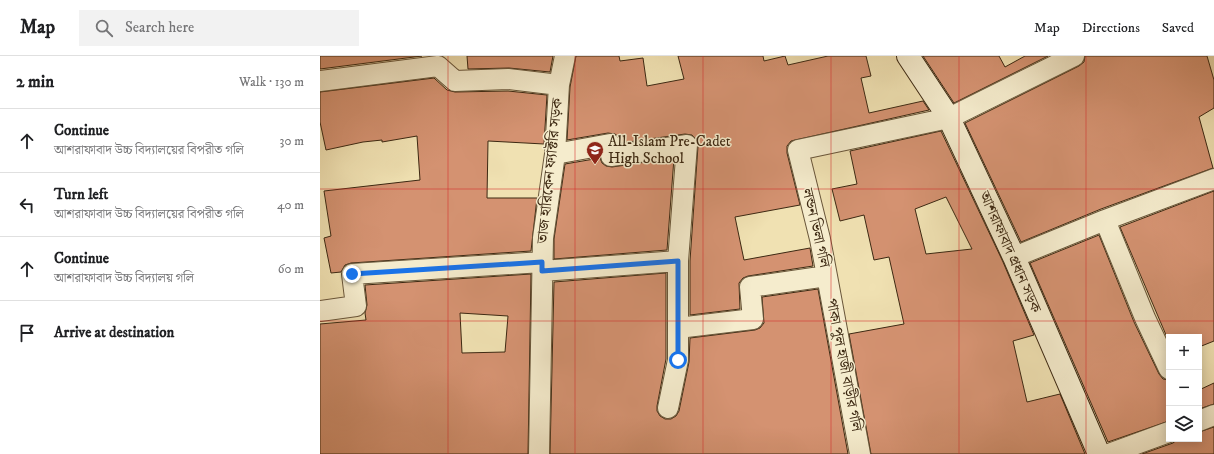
<!DOCTYPE html>
<meta charset="utf-8">
<style>
:root{--surface:#fff;--page:#f2f2f2;--text:#202124;--muted:#757577;--line:#e0e0e0}
body{margin:0;font-family:"IM FELL DW Pica","Noto Serif Bengali",serif;background:var(--page);color:var(--text)}
.controls{position:absolute;right:12px;bottom:12px;display:grid;overflow:hidden;border-radius:0px;box-shadow:0 2px 10px #0003}
.controls button{width:36px;height:36px;display:grid;place-items:center;padding:0;border:0;border-bottom:1px solid var(--line);background:var(--surface);color:var(--text);font:20px sans-serif}
.stop{position:absolute;width:12px;height:12px;margin:-9px;border:3px solid #1a73e8;border-radius:50%;background:#fff}
.stop.end{background:#1a73e8;border-color:#fff;box-shadow:0 1px 4px #0008}
.list{margin:0;padding:0;list-style:none}
h2{display:flex;justify-content:space-between;align-items:center;height:52px;margin:0;padding:0 16px;font-size:17px}
h2 small{font-size:13px;font-weight:400;color:var(--muted)}
.list li{display:grid;grid-template-columns:26px 1fr auto;gap:12px;align-items:center;box-sizing:border-box;height:64px;padding:0 16px;border-top:1px solid var(--line)}
.list b{display:block;font-size:15px;white-space:nowrap}
.list p{margin:0;font-size:13px;white-space:nowrap;color:var(--muted)}
.list em{font-size:13px;font-style:normal;color:var(--muted)}
.icon{flex:none;width:22px;height:22px;fill:none;stroke:currentColor;stroke-width:2;stroke-linecap:round;stroke-linejoin:round}
.map{position:relative;flex:none;width:894px;height:398px;overflow:hidden}
header{display:flex;align-items:center;gap:24px;box-sizing:border-box;height:56px;padding:0 20px;background:var(--surface);border-bottom:1px solid var(--line)}
header strong{font-size:19px}
nav{display:flex;gap:22px;margin-inline-start:auto;font-size:14px}
.search{width:280px;height:36px;background:var(--page);display:flex;align-items:center;gap:10px;box-sizing:border-box;padding:0 14px;border-radius:0px;color:var(--muted);font-size:15px}
main{display:flex}
aside{flex:1;background:var(--surface)}
.map>svg:first-child{display:block}
</style>
<header>
<strong>Map</strong>
<div class="search"><svg class="icon" aria-label="search" viewBox="0 0 24 24"><circle cx="10" cy="10" r="6"/><path d="M15 15l6 6"/></svg>Search here</div>
<nav><a>Map</a><a>Directions</a><a>Saved</a></nav>
</header>
<main>
<aside>
<h2>2 min<small>Walk · 130 m</small></h2>
<ul class="list">
<li><svg class="icon" aria-label="ahead" viewBox="0 0 24 24"><path d="M12 20V5M6 11l6-6 6 6"/></svg><div><b>Continue</b><p>আশরাফাবাদ উচ্চ বিদ্যালয়ের বিপরীত গলি</p></div><em>30 m</em></li>
<li><svg class="icon" aria-label="left" viewBox="0 0 24 24"><path d="M17 20v-9H6M10 6l-5 5 5 5"/></svg><div><b>Turn left</b><p>আশরাফাবাদ উচ্চ বিদ্যালয়ের বিপরীত গলি</p></div><em>40 m</em></li>
<li><svg class="icon" aria-label="ahead" viewBox="0 0 24 24"><path d="M12 20V5M6 11l6-6 6 6"/></svg><div><b>Continue</b><p>আশরাফাবাদ উচ্চ বিদ্যালয় গলি</p></div><em>60 m</em></li>
<li><svg class="icon" aria-label="arrive" viewBox="0 0 24 24"><path d="M6 21V4h12l-3 4 3 4H6"/></svg><div><b>Arrive at destination</b></div></li>
</ul>
</aside>
<div class="map">
<svg width="894" height="398" viewBox="0 0 894 398">
<rect width="100%" height="100%" fill="#f0e1b2"/>
<filter id="stains"><feTurbulence type="fractalNoise" baseFrequency=".005" numOctaves="4"/><feColorMatrix values="0 0 0 0 .2 0 0 0 0 .09 0 0 0 0 .02 0 0 0 .5 -.17"/></filter>
<radialGradient id="worn" r=".72"><stop offset=".6" stop-color="#630" stop-opacity="0"/><stop offset="1" stop-color="#630" stop-opacity=".3"/></radialGradient>
<!-- building -->
<path fill="#d49271" stroke="#3c2812" fill-rule="evenodd" d="M0,0H102L0,13Z
M147,0H233L230,16L189,12L148,13Z
M256,0H299L300,5L323,2L327,30L364,23L358,0H443L444,5L465,0L468,9L508,0H546L551,20L541,22L549,57L603,45L609,54L471,85L467,90V97L480,149L415,161L424,204L490,192L493,210L428,220L423,222L419,227L420,253L370,259V205L378,90L377,84L372,79L365,78L301,87L299,81L295,78L288,77L247,84L250,31Z
M603,0H679L685,11L705,0H728L634,47Z
M765,0H887L894,24V52L879,61L893,112L781,153L701,186L645,67L759,10L764,6Z
M114,22L127,34L135,36L188,35L227,39L224,88L168,85L167,142H217L211,195L31,207L25,209L21,216L11,217L4,182L11,180L4,135L100,124L97,80L62,86V84L43,86L6,94L0,66V36Z
M621,75L683,206L714,279L693,285L707,346L740,338L765,398H551L529,278L584,268L569,201L554,204L544,159L520,165L512,133L537,128L530,95ZM626,141L652,193L606,198L595,153Z
M280,102L282,107L286,110L292,111L354,102L347,194L234,203V183L245,108Z
M894,135V285L879,291V281H849V286L800,171Z
M779,179L814,266L839,318L843,323L849,324V365L788,386L710,207Z
M346,217V303L337,350V355L340,360L345,363H351L356,360L359,355L369,306L370,282L435,274L440,272L444,267L442,241L498,233L528,398H230L234,226Z
M211,218L208,398H0V268L46,264L45,257L47,249L45,229ZM140,257L188,260L185,296L142,297Z
M894,327V348L879,353V334Z
M894,371V398H822L853,387L858,383H879V376Z"/>
<g fill="none" stroke-linecap="round" stroke-linejoin="round">
<defs>
<path id="street" d="M0,25L118,10L135,25L188,23L239,29
M235,98L290,88L291,100L367,89L358,205
M785,164L825,262L849,313
M694,201L785,164L894,123
M222,215L358,205V304L348,352
M507,220L540,398
M0,255L36,250L32,218L222,206
M358,272L433,263L430,231L507,220L500,183L478,94L629,62L754,0
M879,365L894,359
M219,398L223,182L235,98L239,29L245,0
M789,398L849,376"/>
<path id="secondary" d="M588,0L629,62L694,201L779,398"/>
</defs>
<!-- street casing -->
<use href="#street" stroke="#69563a" stroke-width="22"/>
<!-- secondary casing -->
<use href="#secondary" stroke="#3c2812" stroke-width="24"/>
<!-- street -->
<use href="#street" stroke="#f5eccd" stroke-width="20"/>
<!-- secondary -->
<use href="#secondary" stroke="#f5eccd" stroke-width="22"/>
</g>
<g fill="none" stroke-linecap="round" stroke-linejoin="round">
<!-- route -->
<path stroke="#1a73e8" stroke-width="5" d="M32,218L222,206V215L358,205V304"/>
</g>
<!-- grid -->
<path fill="none" stroke="#d62828" stroke-width="1" stroke-opacity="0.55" d="M128,0V398M255,0V398M383,0V398M511,0V398M639,0V398M766,0V398M0,133H894M0,265H894"/>
<!-- icons -->
<defs>
<symbol id="school-pin" viewBox="-11 -11 22 30"><path d="M0 17L-7.5 6A9.5 9.5 0 1 1 7.5 6Z" fill="#8f2418" stroke="#f5eccd"/><path d="M0-5L7-2L0 1L-7-2ZM-4 1L0 2.5L4 1V4Q0 6-4 4Z" fill="#fff"/></symbol>
</defs>
<g fill-rule="evenodd">
<use href="#school-pin" x="265" y="84" width="20" height="27"/>
</g>
<g text-anchor="middle" dominant-baseline="central" stroke-width="3" stroke-linejoin="round" paint-order="stroke">
<!-- poi labels -->
<g font-size="15" fill="#3c2812" stroke="#f5eccd" text-anchor="start">
<text x="288" y="85">All-Islam Pre-Cadet<tspan x="288" dy="17">High School</tspan></text>
</g>
<!-- street labels -->
<g font-size="15" fill="#3c2812" stroke="#f5eccd">
<text transform="translate(230 115) rotate(-84)">তাজ হারিকেন ফ্যাক্টরি সড়ক</text>
<text transform="translate(496 172) rotate(77)">লন্ডন ভিলা গলি</text>
<text transform="translate(690 196) rotate(66)">আশরাফাবাদ প্রধান সড়ক</text>
<text transform="translate(524 309) rotate(79)">পাকা পুল হাজী বাড়ীর গলি</text>
</g>
</g>
<rect width="100%" height="100%" filter="url(#stains)"/>
<rect width="100%" height="100%" fill="url(#worn)"/>
</svg>
<div class="controls">
<button>+</button>
<button>−</button>
<button><svg class="icon" aria-label="layers" viewBox="0 0 24 24"><path d="M12 4l9 5-9 5-9-5zM3 14l9 5 9-5"/></svg></button>
</div>
<div class="stop" style="left:358px;top:304px"></div>
<div class="stop end" style="left:32px;top:218px"></div>
</div>
</main>
